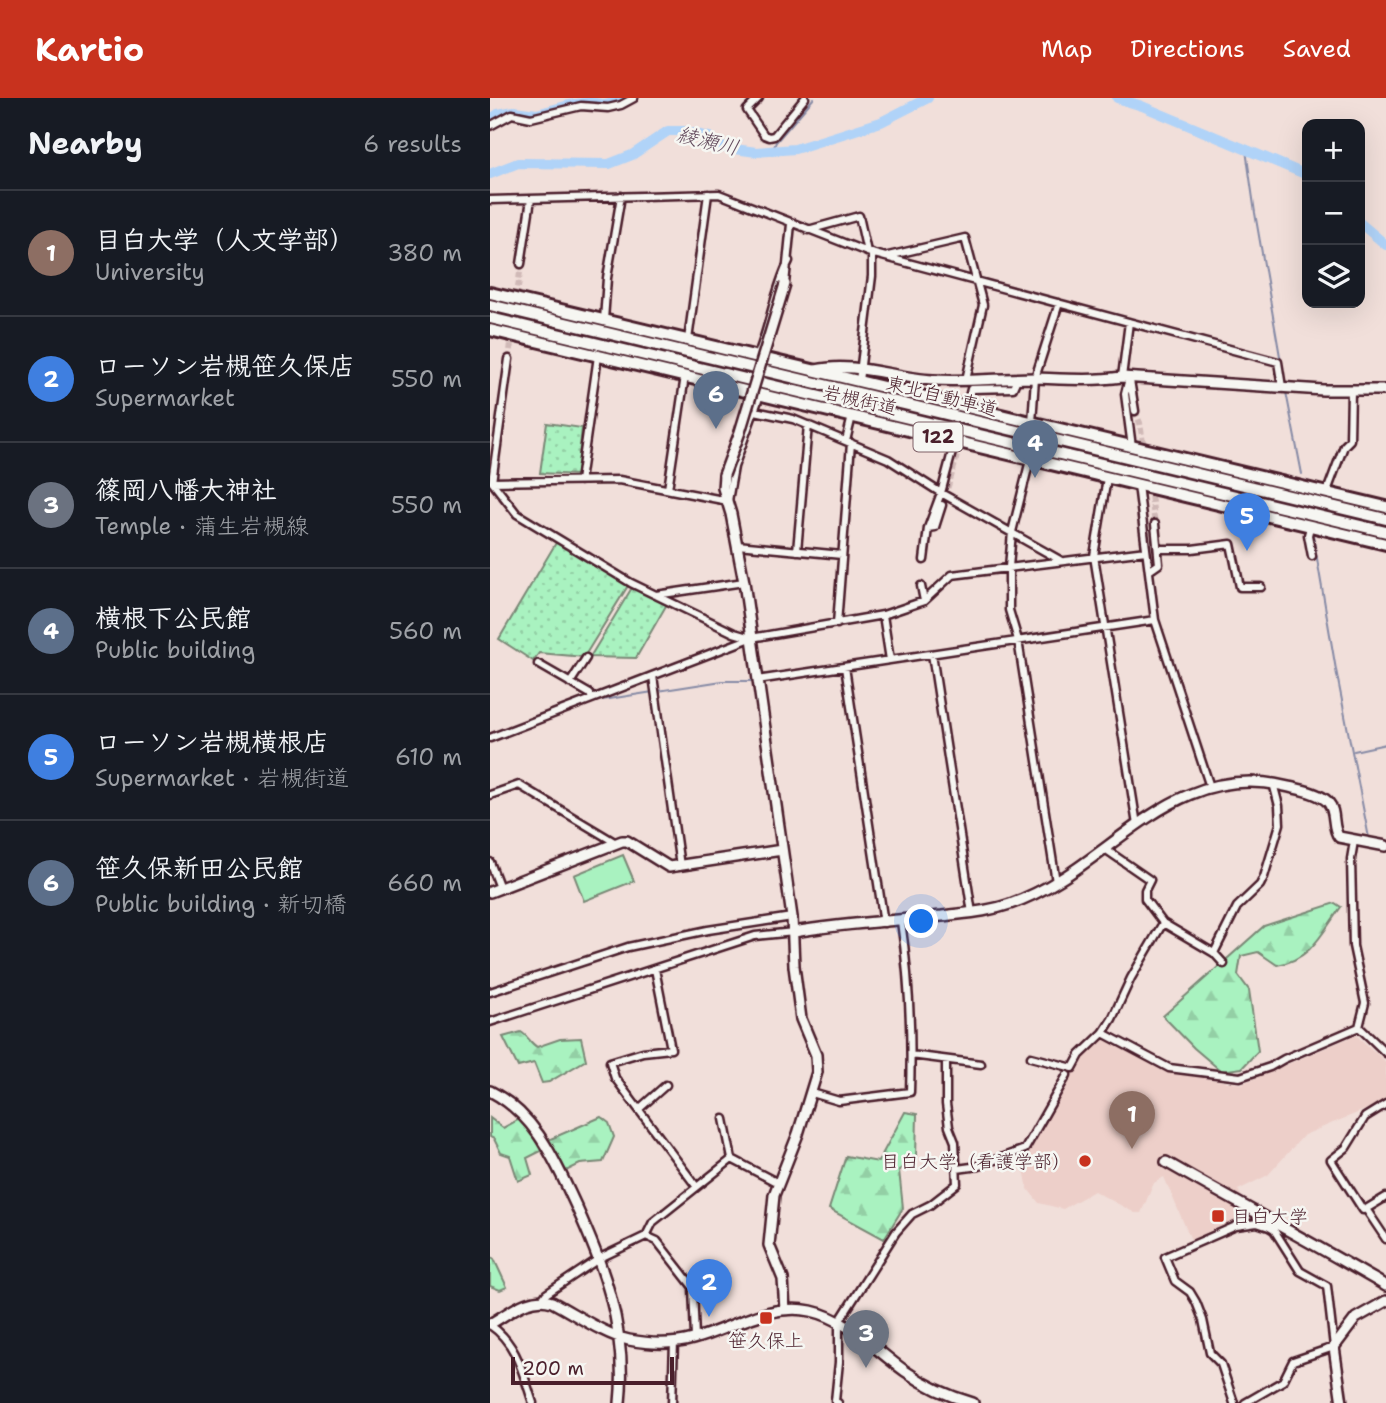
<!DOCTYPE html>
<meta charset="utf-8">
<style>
:root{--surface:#171b24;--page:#242831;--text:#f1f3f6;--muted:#9ea1a6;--line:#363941;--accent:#c8321e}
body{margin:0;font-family:"Shantell Sans","Klee One",sans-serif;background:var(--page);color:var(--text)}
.controls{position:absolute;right:21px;top:21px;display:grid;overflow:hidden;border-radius:14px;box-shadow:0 7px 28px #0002}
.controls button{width:63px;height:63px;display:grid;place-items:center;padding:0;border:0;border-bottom:2px solid var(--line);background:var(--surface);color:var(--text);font:35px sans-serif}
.scale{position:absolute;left:21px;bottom:18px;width:163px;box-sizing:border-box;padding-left:7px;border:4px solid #4a1f2b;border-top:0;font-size:19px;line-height:24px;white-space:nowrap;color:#4a1f2b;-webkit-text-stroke:5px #f6f6f2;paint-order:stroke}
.you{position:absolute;left:432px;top:824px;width:24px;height:24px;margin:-18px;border:5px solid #fff;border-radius:50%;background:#1a73e8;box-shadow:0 0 0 10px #1a73e833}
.badge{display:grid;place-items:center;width:46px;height:46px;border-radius:50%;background:var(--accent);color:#fff;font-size:23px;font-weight:700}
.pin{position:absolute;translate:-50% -58px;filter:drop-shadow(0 2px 4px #0008)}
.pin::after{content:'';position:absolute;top:37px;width:24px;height:21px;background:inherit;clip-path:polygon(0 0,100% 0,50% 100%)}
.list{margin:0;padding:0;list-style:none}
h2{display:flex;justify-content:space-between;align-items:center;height:91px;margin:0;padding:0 28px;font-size:30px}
h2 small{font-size:23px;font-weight:400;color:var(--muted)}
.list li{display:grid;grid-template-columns:46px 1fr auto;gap:21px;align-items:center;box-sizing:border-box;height:126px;padding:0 28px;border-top:2px solid var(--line)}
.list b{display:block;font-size:26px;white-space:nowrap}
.list p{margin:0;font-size:23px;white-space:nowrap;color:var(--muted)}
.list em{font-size:23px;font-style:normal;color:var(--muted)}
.icon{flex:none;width:38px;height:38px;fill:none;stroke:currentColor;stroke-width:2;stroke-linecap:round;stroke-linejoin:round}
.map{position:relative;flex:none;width:896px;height:1305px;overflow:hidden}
header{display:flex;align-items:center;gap:42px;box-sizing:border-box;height:98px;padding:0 35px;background:var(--accent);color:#fff}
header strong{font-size:33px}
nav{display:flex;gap:38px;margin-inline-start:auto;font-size:24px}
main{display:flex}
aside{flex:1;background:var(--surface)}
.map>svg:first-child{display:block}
</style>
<header>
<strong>Kartio</strong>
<nav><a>Map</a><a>Directions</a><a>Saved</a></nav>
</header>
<main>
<aside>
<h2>Nearby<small>6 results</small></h2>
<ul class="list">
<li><span class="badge" style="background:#8d6e63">1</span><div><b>目白大学（人文学部）</b><p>University</p></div><em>380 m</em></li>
<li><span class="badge" style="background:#3f7fe0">2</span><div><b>ローソン岩槻笹久保店</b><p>Supermarket</p></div><em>550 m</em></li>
<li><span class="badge" style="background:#6b7280">3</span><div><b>篠岡八幡大神社</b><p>Temple · 蒲生岩槻線</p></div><em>550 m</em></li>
<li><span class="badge" style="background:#5c6f8a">4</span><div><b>横根下公民館</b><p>Public building</p></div><em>560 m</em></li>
<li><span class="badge" style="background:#3f7fe0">5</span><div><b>ローソン岩槻横根店</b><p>Supermarket · 岩槻街道</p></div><em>610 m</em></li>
<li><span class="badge" style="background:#5c6f8a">6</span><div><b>笹久保新田公民館</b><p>Public building · 新切橋</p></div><em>660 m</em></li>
</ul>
</aside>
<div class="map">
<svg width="896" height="1305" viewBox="0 0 896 1305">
<defs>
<pattern id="grass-dots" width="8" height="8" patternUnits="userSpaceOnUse" patternTransform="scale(1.75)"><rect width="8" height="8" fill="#a9f2c0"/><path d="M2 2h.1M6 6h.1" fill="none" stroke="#93cfa5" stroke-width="1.8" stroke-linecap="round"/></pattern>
<pattern id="forest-firs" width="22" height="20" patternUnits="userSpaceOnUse" patternTransform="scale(1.75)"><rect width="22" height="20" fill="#a9f2c0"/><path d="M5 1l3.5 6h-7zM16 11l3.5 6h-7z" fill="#93cfa5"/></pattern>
</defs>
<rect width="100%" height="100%" fill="#f1dfda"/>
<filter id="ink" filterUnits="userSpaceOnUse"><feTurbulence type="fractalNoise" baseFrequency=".0143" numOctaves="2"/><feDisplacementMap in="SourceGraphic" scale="14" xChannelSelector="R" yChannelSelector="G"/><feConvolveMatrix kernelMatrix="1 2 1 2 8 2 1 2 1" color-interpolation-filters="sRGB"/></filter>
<g filter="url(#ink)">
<!-- built -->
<path fill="#edcfc9" d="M866,937L896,964V1003L814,1037L778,1077L748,1092L761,1116L701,1142L674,1079L664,1085L651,1115H645L604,1093L573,1111L549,1105L538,1091L532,1062L589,965L612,940L682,975L751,986Z"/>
<!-- grass -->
<path fill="url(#grass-dots)" stroke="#7a8876" stroke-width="2" d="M57,325L92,330L87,377L50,375Z
M67,443L139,486L94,559L49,555L43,563L9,541Z
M143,488L177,506L146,560L100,559Z"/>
<!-- forest -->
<path fill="url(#forest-firs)" stroke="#7a8876" stroke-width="2" d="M845,805L851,809C832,835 821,862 787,867L768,854L751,858L748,877L759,892L768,953L752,970L731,973L704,950L673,918L774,828Z
M31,934C38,938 40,945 47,949L70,941L91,940L96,962L59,984L52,985L44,965L28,969L13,939Z
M415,1014L427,1016L426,1060L409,1072L413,1110L394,1141L339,1111L356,1058L388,1064Z
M33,1019L51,1053L37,1060L42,1077L28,1083L20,1058L11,1055L4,1041L0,1039V1020L13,1030Z
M111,1019L119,1025L124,1039L113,1064L90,1066L72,1075L58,1042Z
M0,1158L4,1161L17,1189L10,1192L0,1188Z"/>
<!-- garden -->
<path fill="#a9f2c0" stroke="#7a8876" stroke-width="2" d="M133,757L144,783L94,803L84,777Z"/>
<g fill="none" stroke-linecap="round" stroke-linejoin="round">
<!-- stream -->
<path stroke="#878ba6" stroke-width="2" d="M756,52L765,115L791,264
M282,54L286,44L324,0
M796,294L812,376
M823,437L846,572L879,740
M563,540L585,537
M470,554L513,548
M418,562L430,561
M168,593L232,583H263
M106,603L163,594
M864,653L896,646"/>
<!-- river -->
<path stroke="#b0d3f8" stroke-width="10" d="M627,0L652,8L817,77
M0,22L8,16L24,13L47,16L79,7L100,4L116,7L137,0
M0,76L28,65L119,66L142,57L178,33H194L220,39L224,48L266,54L305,51L391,24L438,0
M870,125L896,147"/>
<!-- street-tunnel -->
<path stroke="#d0b9b7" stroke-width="6" stroke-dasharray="6 3" stroke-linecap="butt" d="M19,261L31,166
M645,313L650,325L654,351
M660,390L665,426
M452,407L465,366L479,299"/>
<defs>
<path id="street" d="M269,0L257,12L274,37L279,39L284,38L315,0
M0,28L22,16L41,20L91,8L118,10L131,7L144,0
M0,102L229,96L377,154L788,264L792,289
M318,132L369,118L377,154
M398,158L475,140L493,207L476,282
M31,166L41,101
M295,186L301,126
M114,222L117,180L131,98
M198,242L218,96
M267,259C280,228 284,193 299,163
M19,261L2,384L27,416L141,485L244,535L261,540
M632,279L639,224
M639,280L635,296L642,349
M640,282L645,313
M369,283L382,178V155
M479,299L481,291L523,290L527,281
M265,313L303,321L398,361L451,395L570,462
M542,325L545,280L569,205
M356,343L362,318
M540,362L522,434L519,469V512L528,542L566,784
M617,380L604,458L647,727
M90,383L108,258
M2,384L129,382L238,403L244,369L270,297
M648,387L665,522L720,689
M178,391L195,278
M836,396L854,348L860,342L861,292
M820,429L818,437L822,458
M438,430L445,429L452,407
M247,447L352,457
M668,451H702L741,446L750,489H771
M307,453L318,327
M434,462L438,430L451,395L465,343
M659,473L669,466L665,426
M431,488L434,503
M166,497L254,484
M393,517L400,562
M347,526L361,345
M442,556L482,815
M48,566L100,596L102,601
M355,569L394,825
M163,578L190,768
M267,582L665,522
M80,585L96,560
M0,640L261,540L393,517L434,503L462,477L656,453
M0,697L29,687L126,745
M864,743L861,761L863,848L875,905L869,929
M615,751L660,782L655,792V801L673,825L724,855L734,866
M0,764L10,790
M724,855L747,809L770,787L774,779L790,726L789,708L783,685
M165,871L181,951L153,954L120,964L125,980L206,1088
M0,894L138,849L218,832L302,819
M0,924L265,838L304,834
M869,929L896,955
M613,935L679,970L750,979L780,969L794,961L869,929
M421,957L491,966
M541,959L583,970L590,957L613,935L622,921L641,880L673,825
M322,995L349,1003L420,994C422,936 419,879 411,823
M896,1006L875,1019L856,1050L841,1062L873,1112L876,1111L896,1141
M149,1011L176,987
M234,1021L242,1061L288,1085
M467,1071L489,1068L535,1051L577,977
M876,1111L896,1099
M156,1138L167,1143L203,1189L205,1240
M52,1202L56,1196L110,1160L156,1138L163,1124L242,1061
M0,1227C27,1245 33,1276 43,1305
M182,1305L184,1244
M348,1305L345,1303L349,1264V1224L406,1134L422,1116L440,1107L467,1086L465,1044L459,1029L456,1006V963
M744,1305L731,1266L720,1255L713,1222L706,1204L700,1194L685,1183L675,1159L746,1128L767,1125L779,1129L783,1123
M755,1305L793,1283L803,1263L844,1249L837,1188L810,1173L784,1132L779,1129"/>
<path id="secondary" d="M326,272C364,263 404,280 443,282C478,284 512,280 546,280C575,281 603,283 632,279L833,292H896
M234,377L233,390L241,416L254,484L302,819L304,868L311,921L326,957L327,974L308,1036L284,1097L279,1147L293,1181L295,1212
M0,794L132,743H137L179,769L292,752
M304,834C352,825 402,823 452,818C475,815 497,814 520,806C620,772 678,659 799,689C812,692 829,695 838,704C847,714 841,729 849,739L896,748
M0,993C42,1015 61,1054 80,1095C112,1163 138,1229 130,1305
M676,1064C749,1106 823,1145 896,1188
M0,1226C18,1216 40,1196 62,1204C85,1216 115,1237 139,1242C160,1246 182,1247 203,1241C241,1231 280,1204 321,1213C358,1221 385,1252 415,1273C436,1288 458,1298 483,1305
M852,1305L844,1249L866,1220L896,1203"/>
<path id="highway" d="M0,195L896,409
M0,207L896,421
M0,220L896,434
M0,232L896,446"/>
</defs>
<!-- street casing -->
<use href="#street" stroke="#4a1f2b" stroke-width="11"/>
<!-- secondary casing -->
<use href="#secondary" stroke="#4a1f2b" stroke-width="14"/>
<!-- highway casing -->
<use href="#highway" stroke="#4a1f2b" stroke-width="16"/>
<!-- street -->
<use href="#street" stroke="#f6f6f2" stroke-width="6"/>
<!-- secondary -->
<use href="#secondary" stroke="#f6f6f2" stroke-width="9"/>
<!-- highway -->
<use href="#highway" stroke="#f6f6f2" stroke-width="10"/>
<defs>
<path id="secondary-bridge" d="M234,377L250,334L295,186"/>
</defs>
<!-- secondary-bridge casing -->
<use href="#secondary-bridge" stroke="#4a1f2b" stroke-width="14" stroke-linecap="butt"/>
<!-- secondary-bridge -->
<use href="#secondary-bridge" stroke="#f6f6f2" stroke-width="9"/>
</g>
</g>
<!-- markers -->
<g fill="#c8321e" stroke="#f6f6f2" stroke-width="2.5">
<circle cx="595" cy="1063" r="7"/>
<rect x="721" y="1111" width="14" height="14" rx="3.5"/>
<rect x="269" y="1213" width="14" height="14" rx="3.5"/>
</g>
<g text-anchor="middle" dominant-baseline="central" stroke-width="5" stroke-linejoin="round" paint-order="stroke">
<!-- shield labels -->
<rect fill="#f6f6f2" stroke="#7e6067" stroke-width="2" x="423.5" y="324.5" width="49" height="29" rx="5"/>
<g font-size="18" font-weight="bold" fill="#4a1f2b">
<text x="448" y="339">122</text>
</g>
<!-- street labels -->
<g font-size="19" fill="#4a1f2b" stroke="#f6f6f2">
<text transform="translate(452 298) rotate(14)">東北自動車道</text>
<text transform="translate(370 302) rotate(13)">岩槻街道</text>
</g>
<!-- poi labels -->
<g font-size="19" fill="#4a1f2b" stroke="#f6f6f2" text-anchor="end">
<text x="581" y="1063">目白大学（看護学部）</text>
<text x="742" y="1118" text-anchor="start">目白大学</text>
<text x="276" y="1242" text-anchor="middle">笹久保上</text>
</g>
<!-- water labels -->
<g font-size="21" font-style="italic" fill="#644c5e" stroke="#f6f6f2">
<text transform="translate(218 43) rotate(14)">綾瀬川</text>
</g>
</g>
</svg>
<div class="controls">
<button>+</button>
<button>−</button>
<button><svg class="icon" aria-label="layers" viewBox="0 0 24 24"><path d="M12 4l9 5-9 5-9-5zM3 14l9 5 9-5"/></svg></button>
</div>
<div class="scale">200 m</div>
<div class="you"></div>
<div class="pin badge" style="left:642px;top:1051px;background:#8d6e63">1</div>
<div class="pin badge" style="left:219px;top:1219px;background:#3f7fe0">2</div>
<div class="pin badge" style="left:376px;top:1270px;background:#6b7280">3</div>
<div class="pin badge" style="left:545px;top:380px;background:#5c6f8a">4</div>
<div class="pin badge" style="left:757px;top:453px;background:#3f7fe0">5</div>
<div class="pin badge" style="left:226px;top:331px;background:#5c6f8a">6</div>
</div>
</main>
